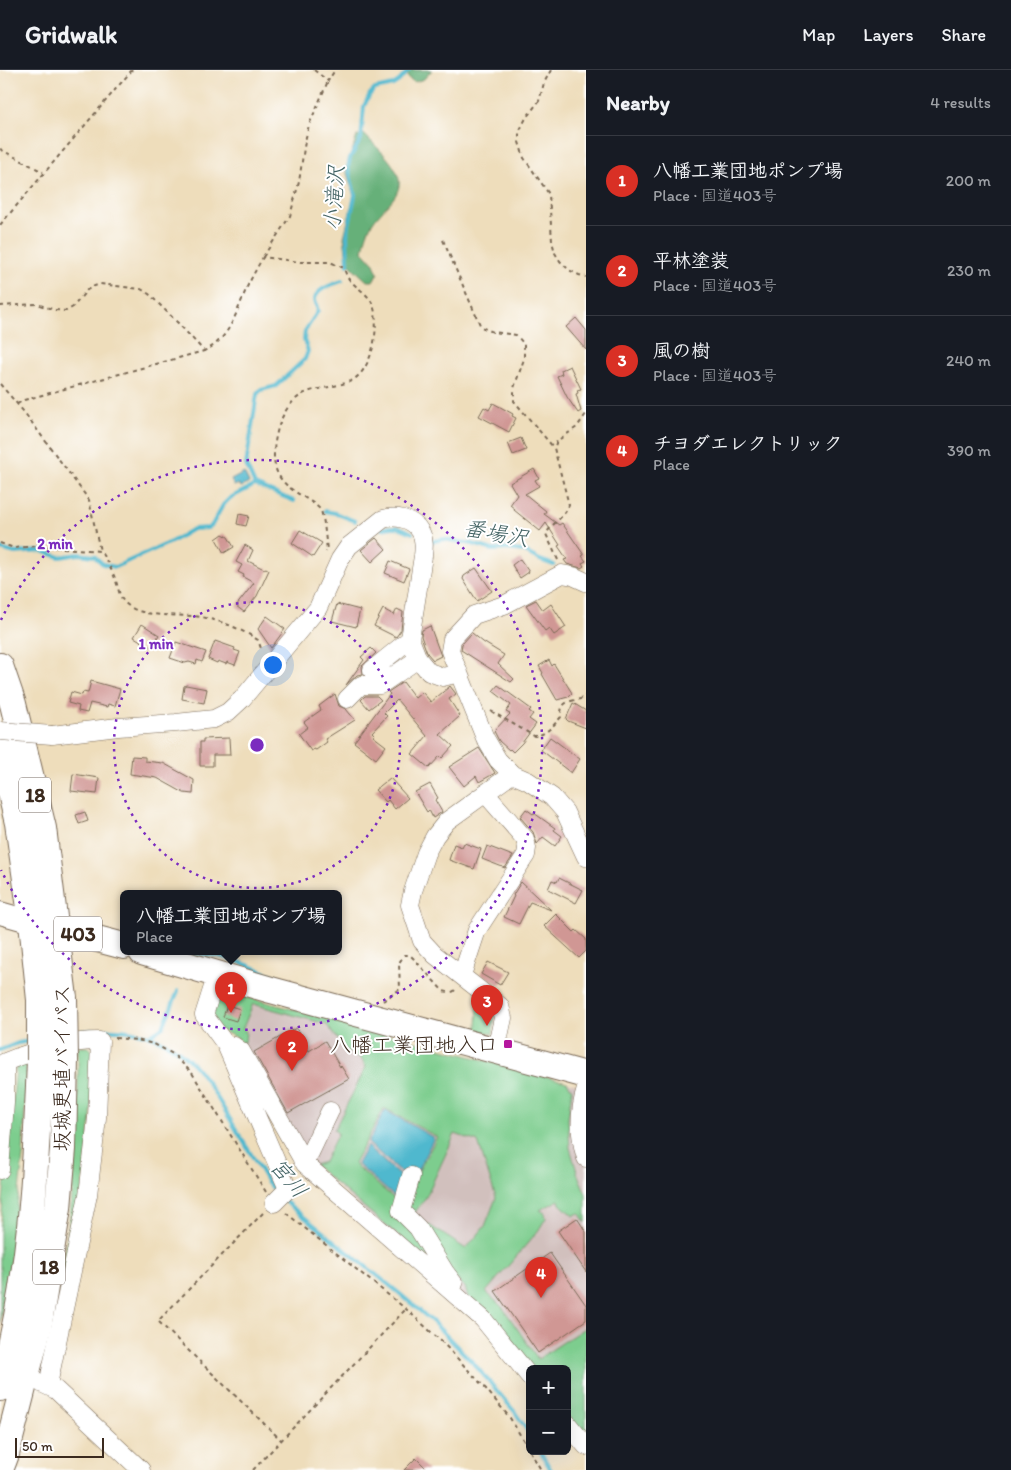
<!DOCTYPE html>
<meta charset="utf-8">
<style>
:root{--surface:#171b24;--page:#242831;--text:#f1f3f6;--muted:#9ea1a6;--line:#363941;--accent:#d93025}
body{margin:0;font-family:Itim,"Klee One",sans-serif;background:var(--page);color:var(--text)}
.controls{position:absolute;right:15px;bottom:15px;display:grid;overflow:hidden;border-radius:8px;box-shadow:0 5px 20px #0002}
.controls button{width:45px;height:45px;display:grid;place-items:center;padding:0;border:0;border-bottom:1px solid var(--line);background:var(--surface);color:var(--text);font:25px sans-serif}
.scale{position:absolute;left:15px;bottom:12px;width:89px;box-sizing:border-box;padding-left:5px;border:2px solid #3b2a1e;border-top:0;font-size:14px;line-height:18px;white-space:nowrap;color:#3b2a1e;-webkit-text-stroke:4px #fff;paint-order:stroke}
.you{position:absolute;left:272px;top:594px;width:18px;height:18px;margin:-12px;border:4px solid #fff;border-radius:50%;background:#1a73e8;box-shadow:0 0 0 8px #1a73e833}
.badge{display:grid;place-items:center;width:32px;height:32px;border-radius:50%;background:var(--accent);color:#fff;font-size:16px;font-weight:700}
.pin{position:absolute;translate:-50% -41px;filter:drop-shadow(0 1px 2px #0008)}
.pin::after{content:'';position:absolute;top:26px;width:18px;height:15px;background:inherit;clip-path:polygon(0 0,100% 0,50% 100%)}
.popup{position:absolute;left:120px;top:820px;width:222px;height:65px;box-sizing:border-box;display:grid;place-content:center;border-radius:8px;background:var(--surface);filter:drop-shadow(0 1px 4px #0005);font-size:16px;white-space:nowrap;color:var(--muted)}
.popup b{font-size:19px;color:var(--text)}
.popup::after{content:'';position:absolute;left:50%;top:100%;margin-left:-10px;border:10px solid transparent;border-top-color:var(--surface)}
.list{margin:0;padding:0;list-style:none}
h2{display:flex;justify-content:space-between;align-items:center;height:65px;margin:0;padding:0 20px;font-size:21px}
h2 small{font-size:16px;font-weight:400;color:var(--muted)}
.list li{display:grid;grid-template-columns:32px 1fr auto;gap:15px;align-items:center;box-sizing:border-box;height:90px;padding:0 20px;border-top:1px solid var(--line)}
.list b{display:block;font-size:19px;white-space:nowrap}
.list p{margin:0;font-size:16px;white-space:nowrap;color:var(--muted)}
.list em{font-size:16px;font-style:normal;color:var(--muted)}
.map{position:relative;flex:none;width:586px;height:1400px;overflow:hidden}
header{display:flex;align-items:center;gap:30px;box-sizing:border-box;height:70px;padding:0 25px;background:var(--surface);border-bottom:1px solid var(--line)}
header strong{font-size:24px}
nav{display:flex;gap:28px;margin-inline-start:auto;font-size:18px}
main{display:flex}
aside{flex:1;background:var(--surface)}
.map>svg:first-child{display:block}
</style>
<header>
<strong>Gridwalk</strong>
<nav><a>Map</a><a>Layers</a><a>Share</a></nav>
</header>
<main>
<div class="map">
<svg width="586" height="1400" viewBox="0 0 586 1400">
<rect width="100%" height="100%" fill="#fff"/>
<filter id="ink" filterUnits="userSpaceOnUse"><feTurbulence type="fractalNoise" baseFrequency=".02" numOctaves="2"/><feDisplacementMap in="SourceGraphic" scale="10" xChannelSelector="R" yChannelSelector="G"/><feConvolveMatrix kernelMatrix="1 2 1 2 8 2 1 2 1" color-interpolation-filters="sRGB"/></filter>
<filter id="wash" filterUnits="userSpaceOnUse"><feTurbulence type="fractalNoise" baseFrequency=".0096" numOctaves="4" result="noise"/><feDisplacementMap in="SourceGraphic" scale="20" xChannelSelector="R" yChannelSelector="G"/><feGaussianBlur stdDeviation="1.12" result="paint"/><feColorMatrix in="noise" values="0 0 0 0 0 0 0 0 0 0 0 0 0 0 0 0 0 1.4 0 .05"/><feComposite in="paint" operator="in"/></filter>
<g filter="url(#wash)">
<rect width="100%" height="100%" fill="#edb"/>
<!-- industrial -->
<path fill="#d1c0bd" d="M220,920L586,1017V1368L567,1345V1299H530L309,1090L238,968L220,960Z"/>
<!-- green -->
<path fill="#7dcd8e" stroke="#5c7c56" d="M220,920L567,1012L572,1019L568,1049L570,1078L578,1105L586,1124V1153L579,1143L573,1146L560,1134L559,1130L540,1140L545,1143L546,1148L538,1161L486,1222L503,1238L538,1289L586,1257V1368L567,1344V1299H531L468,1228L465,1217L450,1203L425,1160L429,1155L466,1179L485,1156L496,1128L478,1072L455,1064L426,1127L413,1145L407,1140L417,1104L437,1067L384,1038L354,1094L398,1132L439,1200L314,1095L324,1092L338,1063L334,1060L366,997L361,988L347,981L326,954L253,934L243,958L246,962L245,972L241,973L238,968L220,960L211,946Z
M478,926L495,943L493,964L477,960Z
M78,977H88L94,982L91,1047L82,1124L45,1304L41,1306C48,1273 56,1239 62,1205C74,1130 79,1053 78,977Z
M27,988L23,1086L11,1190L0,1252V1162L16,997Z"/>
<!-- forest -->
<path fill="#66b079" stroke="#506d4c" d="M407,0H432L424,9L414,12L408,8Z
M364,64C374,75 388,86 395,99C409,123 385,134 373,152C367,161 365,170 363,181L373,192L378,203L373,211H367L352,197L347,190L344,167L354,126L346,100L357,66Z"/>
<!-- water -->
<path fill="#50b8ce" stroke="#467176" d="M244,403L249,413L241,417L239,414L234,416L231,410Z
M385,1040L434,1068L416,1103L405,1106L368,1073Z
M367,1076L403,1109L395,1127L357,1094Z"/>
<g fill="none" stroke-linecap="round" stroke-linejoin="round">
<!-- stream -->
<path stroke="#50b8ce" stroke-width="4" d="M348,195L347,165L355,125L348,97L350,88L361,69L364,36L370,24L375,19L393,15L399,11L409,0
M255,415L246,395L257,324L261,320L276,316L305,289L308,281L304,270L305,261L318,241C317,237 315,232 315,229C317,218 334,214 342,211
M255,415L294,431
M325,441L335,443L355,451
M382,459C395,455 401,457 412,463
M430,472L443,469L473,474L493,480L507,479L523,481L540,490L554,495
M0,479L15,483L42,481L60,487L79,484L94,486L103,494L115,497L171,472L193,459L208,458L212,455L223,435L230,428L255,415
M193,886L195,884C226,883 257,899 285,911
M74,963C120,955 161,960 194,995C206,1008 215,1024 224,1039C238,1063 253,1087 267,1111L277,1123
M150,965L163,957L178,921
M0,980L18,973L30,971
M283,1130L399,1223L433,1252L475,1295L515,1342L530,1365
M540,1381L551,1400"/>
</g>
<g id="blocks">
<!-- building -->
<path fill="#d09794" d="M576,248L586,260V280L566,257Z
M570,296L581,319L577,320L578,323L576,324L581,341L578,343L567,327L557,306L562,304L561,300Z
M493,333L513,344L512,346L516,348L509,362L479,346L484,337L489,340Z
M521,368L526,380L513,385L508,373Z
M534,399L539,408L535,410L539,416L525,424L546,441L544,444L559,455L562,453L584,485L582,486L586,491L582,493L584,496L581,498L567,494L564,490L567,489L558,476L560,475L546,453L540,461L514,440L515,439L510,435L517,425L510,413Z
M239,444L249,446L246,456L237,454Z
M300,460L322,473L313,487L292,473Z
M223,464L228,467L234,477L224,483L216,469Z
M376,468L386,479L372,492L361,480Z
M245,475L253,480L248,491L264,499L266,498L269,500L257,526L244,542L236,536L254,513L243,507L244,505L238,502L242,495L236,492Z
M520,489L529,502L520,508L512,495Z
M390,491L409,499L404,511L385,503Z
M476,498L492,521L477,531L463,509L464,506Z
M536,530L543,540L551,534L566,557L554,565L549,558L545,561L526,535Z
M337,534L360,540L356,557L332,551Z
M383,539L394,545L397,539L403,542L401,560L396,567L374,556Z
M267,546L285,559L271,578L258,559Z
M142,554L159,565L151,577L134,567Z
M430,556L441,586L433,590L427,583L421,566L422,560Z
M472,563L483,572L504,585L498,594L514,609L511,612L461,580L462,574Z
M215,571L235,578L234,580L240,582L235,595L227,592L226,594L218,591L217,593L208,589Z
M176,572L206,582L202,592L197,590L196,594L189,592L185,593L170,588Z
M371,578L376,583L362,596L363,604L357,605L346,615L364,590L361,587Z
M549,590L552,596L554,594L572,623L568,627L557,630L542,604L543,603L539,596Z
M91,611L120,619L115,636L108,634L107,637L90,633L87,643L78,641L79,636L68,633L71,622L82,625L83,622L88,623Z
M403,612L415,628L422,622L431,632L449,617L450,616L456,624L449,629L460,646L440,664L453,676L442,688L440,686L429,698L412,684L427,666L397,630L384,643L387,646L372,662L375,665L373,666L386,676L376,689L354,672L390,624L388,622Z
M186,615L207,619L204,633L182,629L184,616Z
M498,615L531,639L529,641L533,644L529,649L536,654L522,673L513,682L510,679L509,680L499,671L494,661L510,644L506,642L511,635L493,621Z
M335,624L339,636L346,639L355,650L325,669L327,672L316,680L314,679L311,681L299,664L308,657L304,652L321,640L319,636Z
M365,626H377L381,630L369,639L361,630Z
M573,633L586,641V658L568,651L566,649Z
M550,667L580,689L571,703L541,680Z
M229,668L230,685H213V696H200V672H203V669Z
M479,678L495,703L479,712L476,706L464,716L449,697Z
M132,686L145,687V691L163,693L194,710L193,724L184,723L157,708L130,704Z
M73,704L99,708L97,724L71,721Z
M390,708L408,728L395,739L388,730L386,732L375,720Z
M430,714L438,728L435,730L442,742L433,748L429,740L427,742L415,722Z
M526,739L533,744L534,743L555,758L554,760L562,766L555,776L543,767L537,774L533,762L520,747Z
M85,742L88,751L79,754L76,745Z
M464,773L481,779L474,799L449,790L454,774L462,777Z
M487,776L513,786L505,798L482,789Z
M559,808L583,820L576,833L548,819L552,810L557,812Z
M521,812L551,840L530,832L519,854L504,847L514,826L513,825Z
M556,844L574,862L576,860L586,869V881L579,888L544,856Z
M488,892L508,902L500,915L481,904Z
M227,935L240,939L236,951L223,947Z
M296,958L309,981L325,971L340,997L341,996L349,1009L288,1043L254,982Z
M577,1148L586,1162V1202L558,1161Z
M550,1183L586,1235V1250L538,1283L495,1221Z
M416,1388L428,1400H404Z"/>
</g>
</g>
<g filter="url(#ink)">
<use href="#blocks" fill-opacity="0" stroke="#7a6955" stroke-width="1"/>
<g fill="none" stroke-linecap="round" stroke-linejoin="round">
<defs>
<path id="minor" d="M586,512L573,506L562,504L504,535L474,545L452,569L450,581L485,668L498,690L512,704L528,711L552,727L565,742L586,787
M372,600L410,569
M347,629L361,615H380L418,589
M52,665L118,657L176,653L214,649L228,642L242,629L318,538L340,489L349,476L383,449C396,445 413,449 420,461C425,469 424,478 423,486L410,569L418,589L429,602L443,607L459,603
M217,904L204,945L226,975L234,976L241,981L305,1094L483,1249L530,1307
M462,905L477,860L526,785L527,778L525,769L485,723
M226,975L288,1119L274,1133
M496,980L503,948L500,936L435,885L422,871L410,835L413,821L426,783L435,766L447,751L512,704
M586,1019C579,1041 579,1066 586,1088
M302,1090L310,1083L330,1041
M0,1100L5,1033V992C35,980 67,971 100,971L97,1048L88,1125L48,1315
M411,1106L401,1141L418,1158L445,1202L454,1214
M41,1313L56,1320L141,1400
M567,1353L586,1376"/>
<path id="major" d="M0,843L32,852"/>
<path id="highway" d="M0,596L13,634L43,758L64,928
M0,676L18,753L32,852L40,930
M40,854L124,876
M142,882L271,920L586,1005
M0,1318C31,1211 36,1101 40,990
M0,1400L6,1384L38,1259L58,1138L63,1079L65,989"/>
</defs>
<!-- minor casing -->
<use href="#minor" stroke="#7a6955" stroke-width="19"/>
<!-- major casing -->
<use href="#major" stroke="#7a6955" stroke-width="24"/>
<!-- highway casing -->
<use href="#highway" stroke="#7a6955" stroke-width="28"/>
<!-- path -->
<path stroke="#7a6955" stroke-width="2" stroke-dasharray="4 4" stroke-linecap="butt" d="M314,0L328,11L335,0
M551,0L544,13L539,31L526,48L519,62V72L524,88L549,124L552,171L555,183L560,191L569,200L579,205L586,207
M0,79L43,102
M0,155L132,0
M443,170L481,257L493,262L516,265L524,274V289L514,318V331L554,378
M263,187L290,146L299,112L305,71L309,55L328,11
M0,236L37,234L55,240L66,241L73,237L87,220L92,217L100,214L141,219L149,224L178,253L204,281C231,269 237,239 248,215C253,205 258,196 263,187L300,192H330L344,198C345,201 346,205 348,208C358,221 372,223 375,243C378,264 372,300 351,311C339,316 326,317 314,320C286,326 275,357 274,383C273,410 289,418 310,431C314,434 319,437 321,441C325,452 325,467 327,479L326,482
M0,314L24,342L89,430L100,481
M17,334L24,330L204,281
M0,473L14,478L38,476L100,481C107,491 112,500 116,511C118,517 119,524 122,529C137,552 183,542 206,548C224,552 243,560 258,570L262,581
M558,490L546,464C552,453 565,447 569,435L554,378L557,371L577,357L586,344
M491,641L534,666C546,665 553,656 561,647C560,630 570,632 584,628L586,625
M383,931L400,919L399,893L404,885H410L414,889L443,921C449,922 452,924 456,919
M115,968L137,970L154,974L173,984L192,1003L266,1122
M263,1143L158,1251L281,1370
M286,1143L406,1239L442,1272L486,1319L510,1348L530,1381
M530,1381L541,1400
M253,1400L406,1239"/>
<!-- minor -->
<use href="#minor" stroke="#fff" stroke-width="18"/>
<!-- major -->
<use href="#major" stroke="#fff" stroke-width="22"/>
<!-- highway -->
<use href="#highway" stroke="#fff" stroke-width="26"/>
<defs>
<path id="minor-bridge" d="M0,661L52,665"/>
<path id="highway-bridge" d="M64,928L65,989
M40,930V990"/>
</defs>
<!-- minor-bridge casing -->
<use href="#minor-bridge" stroke="#7a6955" stroke-width="19" stroke-linecap="butt"/>
<!-- highway-bridge casing -->
<use href="#highway-bridge" stroke="#7a6955" stroke-width="28" stroke-linecap="butt"/>
<!-- minor-bridge -->
<use href="#minor-bridge" stroke="#fff" stroke-width="18"/>
<!-- highway-bridge -->
<use href="#highway-bridge" stroke="#fff" stroke-width="26"/>
</g>
</g>
<!-- distance rings -->
<g fill="none" stroke="#7b2cbf" stroke-width="2.5" stroke-dasharray="2.5 5">
<circle cx="257" cy="675" r="143"/>
<path d="M1 550A285 285 0 1 1 1 800"/>
</g>
<!-- markers -->
<rect fill="#b5179e" stroke="#fff" stroke-width="2" x="503" y="969" width="10" height="10" rx="2.5"/>
<g text-anchor="middle" dominant-baseline="central" stroke-width="4" stroke-linejoin="round" paint-order="stroke">
<!-- shield labels -->
<g fill="#fff" stroke="#766a62" stroke-width="1">
<rect x="19" y="707.5" width="32" height="35" rx="4"/>
<rect x="54" y="846.5" width="48" height="35" rx="4"/>
<rect x="33" y="1179.5" width="32" height="35" rx="4"/>
</g>
<g font-size="20" font-weight="bold" fill="#3b2a1e">
<text x="35" y="725">18</text>
<text x="78" y="864">403</text>
<text x="49" y="1197">18</text>
</g>
<!-- poi labels -->
<g font-size="21" fill="#3b2a1e" stroke="#fff" text-anchor="end">
<text x="498" y="974">八幡工業団地入口</text>
</g>
<!-- street labels -->
<g font-size="21" fill="#3b2a1e" stroke="#fff">
<text transform="translate(61 998) rotate(-90)">坂城更埴バイパス</text>
</g>
<!-- water labels -->
<g font-size="22" font-style="italic" fill="#436364" stroke="#fff">
<text transform="translate(334 128) rotate(-86)">小滝沢</text>
<text transform="translate(496 463) rotate(10)">番場沢</text>
<text transform="translate(289 1108) rotate(50)">宮川</text>
</g>
</g>
<circle cx="257" cy="675" r="8" fill="#7b2cbf" stroke="#fff" stroke-width="2.5"/>
<g font-size="15" text-anchor="middle" font-weight="bold" fill="#7b2cbf" stroke="#fff" stroke-width="4" stroke-linejoin="round" paint-order="stroke">
<text x="55" y="479">2 min</text>
<text x="156" y="579">1 min</text>
</g>
</svg>
<div class="controls">
<button>+</button>
<button>−</button>
</div>
<div class="scale">50 m</div>
<div class="you"></div>
<div class="pin badge" style="left:231px;top:943px">1</div>
<div class="popup"><b>八幡工業団地ポンプ場</b>Place</div>
<div class="pin badge" style="left:292px;top:1001px">2</div>
<div class="pin badge" style="left:487px;top:956px">3</div>
<div class="pin badge" style="left:541px;top:1228px">4</div>
</div>
<aside>
<h2>Nearby<small>4 results</small></h2>
<ul class="list">
<li><span class="badge">1</span><div><b>八幡工業団地ポンプ場</b><p>Place · 国道403号</p></div><em>200 m</em></li>
<li><span class="badge">2</span><div><b>平林塗装</b><p>Place · 国道403号</p></div><em>230 m</em></li>
<li><span class="badge">3</span><div><b>風の樹</b><p>Place · 国道403号</p></div><em>240 m</em></li>
<li><span class="badge">4</span><div><b>チヨダエレクトリック</b><p>Place</p></div><em>390 m</em></li>
</ul>
</aside>
</main>
